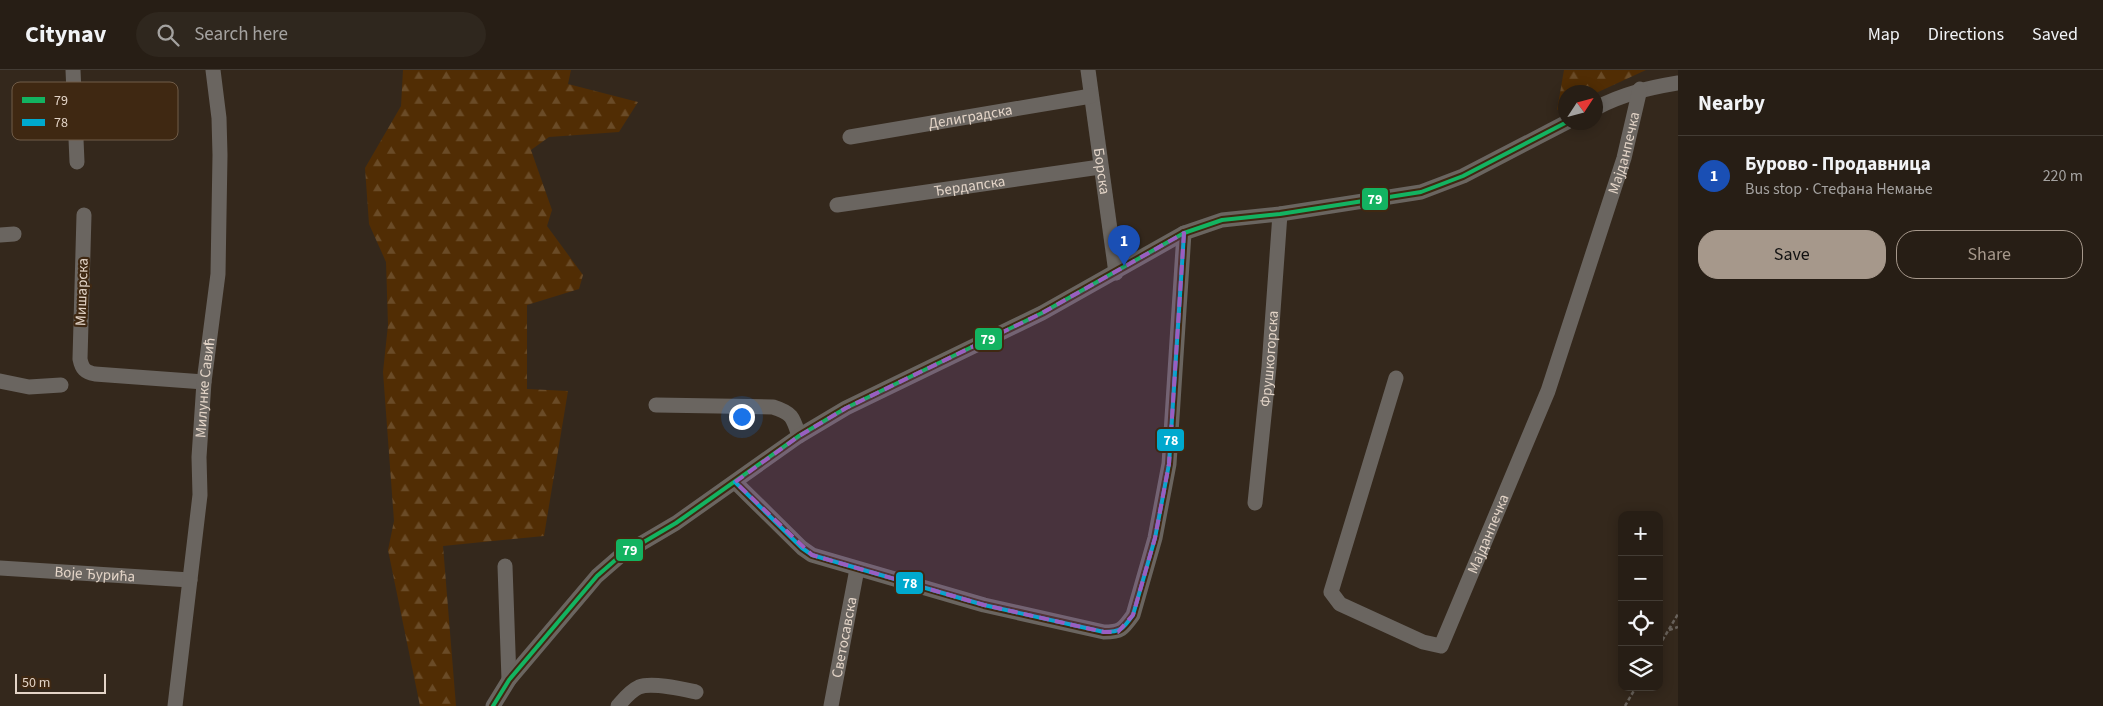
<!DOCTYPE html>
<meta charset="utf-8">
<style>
:root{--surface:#271e15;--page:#2f271e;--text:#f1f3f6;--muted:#a4a2a0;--line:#433c34;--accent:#a6988b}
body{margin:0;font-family:"Source Sans 3",sans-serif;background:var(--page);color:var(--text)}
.controls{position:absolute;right:15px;bottom:15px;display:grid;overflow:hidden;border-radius:10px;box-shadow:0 2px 12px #0003}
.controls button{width:45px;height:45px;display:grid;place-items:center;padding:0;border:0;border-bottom:1px solid var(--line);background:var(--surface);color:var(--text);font:25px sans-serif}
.compass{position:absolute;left:1558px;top:15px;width:45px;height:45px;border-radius:50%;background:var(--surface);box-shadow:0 2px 12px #0003;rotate:54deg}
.scale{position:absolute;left:15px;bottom:12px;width:91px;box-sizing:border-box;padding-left:5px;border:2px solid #e3d4c7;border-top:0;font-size:14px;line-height:18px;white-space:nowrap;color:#e3d4c7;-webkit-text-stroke:4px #3f2812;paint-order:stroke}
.you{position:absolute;left:741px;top:346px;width:18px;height:18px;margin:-12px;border:4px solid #fff;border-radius:50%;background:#1a73e8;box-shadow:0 0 0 8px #1a73e833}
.badge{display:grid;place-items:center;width:32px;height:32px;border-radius:50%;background:var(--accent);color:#fff;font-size:16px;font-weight:700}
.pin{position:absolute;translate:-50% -41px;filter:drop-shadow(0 1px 2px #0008)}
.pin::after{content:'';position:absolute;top:26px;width:18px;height:15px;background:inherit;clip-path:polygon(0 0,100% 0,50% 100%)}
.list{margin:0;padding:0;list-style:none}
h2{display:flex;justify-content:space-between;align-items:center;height:65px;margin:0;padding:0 20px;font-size:21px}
h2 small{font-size:16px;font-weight:400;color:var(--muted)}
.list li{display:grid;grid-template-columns:32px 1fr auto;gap:15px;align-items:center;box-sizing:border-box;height:80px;padding:0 20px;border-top:1px solid var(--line)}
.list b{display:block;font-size:19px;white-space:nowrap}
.list p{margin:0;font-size:16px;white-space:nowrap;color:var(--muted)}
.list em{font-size:16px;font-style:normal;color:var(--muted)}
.actions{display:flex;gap:10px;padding:15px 20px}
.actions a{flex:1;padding:11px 0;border:1px solid var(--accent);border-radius:20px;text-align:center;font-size:18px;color:var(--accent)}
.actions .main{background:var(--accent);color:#111}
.icon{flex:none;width:28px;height:28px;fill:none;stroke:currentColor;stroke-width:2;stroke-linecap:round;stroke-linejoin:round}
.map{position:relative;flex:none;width:1678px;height:636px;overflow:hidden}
header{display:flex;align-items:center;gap:30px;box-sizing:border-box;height:70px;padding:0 25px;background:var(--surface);border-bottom:1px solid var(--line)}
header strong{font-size:24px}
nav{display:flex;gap:28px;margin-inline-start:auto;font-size:18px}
.search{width:350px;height:45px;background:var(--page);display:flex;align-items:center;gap:12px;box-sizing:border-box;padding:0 18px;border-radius:28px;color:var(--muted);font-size:19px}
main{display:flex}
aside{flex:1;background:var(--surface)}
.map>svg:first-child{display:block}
</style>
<header>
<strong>Citynav</strong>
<div class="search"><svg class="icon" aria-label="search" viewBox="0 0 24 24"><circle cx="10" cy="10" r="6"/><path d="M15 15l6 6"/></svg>Search here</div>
<nav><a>Map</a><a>Directions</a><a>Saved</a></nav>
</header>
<main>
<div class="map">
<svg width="1678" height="636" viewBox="0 0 1678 636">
<defs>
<pattern id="forest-firs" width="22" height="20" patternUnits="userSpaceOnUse" patternTransform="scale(1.25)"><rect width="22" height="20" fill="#512d04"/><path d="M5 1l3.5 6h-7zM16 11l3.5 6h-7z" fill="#6a4b27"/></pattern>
</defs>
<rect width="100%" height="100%" fill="#34281c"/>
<!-- forest -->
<path fill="url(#forest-firs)" d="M403,0H571L568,14L638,32L619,62L549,67L531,80L552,140L547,156L583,205L579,219L527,235V319L568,321L544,466L443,476L456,636H420L388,480L394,451L383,302L388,255L386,192L369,154L365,98L401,36Z
M1564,0H1646L1596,23L1566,22L1565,36L1557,40Z"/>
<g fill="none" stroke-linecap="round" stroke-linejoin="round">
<!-- path -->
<path stroke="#68615a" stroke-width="2.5" stroke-dasharray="4 2.5" stroke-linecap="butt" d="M1669,560L1678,557
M1659,576L1678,544
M1625,636L1636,617"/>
<!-- minor -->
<g stroke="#6a6560" stroke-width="15">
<path d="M73,0L77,92"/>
<path id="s1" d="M1088,0L1116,203"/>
<path d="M1596,38C1623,24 1648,18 1678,13"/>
<path id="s2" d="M850,67L1091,26"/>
<path id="s3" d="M837,135L1100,97"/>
<path d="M84,145L80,289C82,299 85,302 95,304L204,312"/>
<path d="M0,165L14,164"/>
<path id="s4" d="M1396,308L1331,522L1340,534L1423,572L1441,576L1548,321L1624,88L1640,19"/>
<path d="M0,311L29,317L61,315"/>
<path d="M656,335L773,337C792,343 793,347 799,366"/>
<path d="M735,412L802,478L812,485L984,535L1104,562C1121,562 1123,559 1133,545L1155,468L1169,394L1184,163"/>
<path id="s5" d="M1255,433L1269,297L1280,144"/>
<path d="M505,496L509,610"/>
<path id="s6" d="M0,498L190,510"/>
<path id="s7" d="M175,636L200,425L199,387L204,312L218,204L220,85L219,48L213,0"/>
<path d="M493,636L509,610L597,506L620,486L676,453L799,366L846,338L1042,243L1184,163L1222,150L1280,144L1421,122L1463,106L1567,52"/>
<path d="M618,636C624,629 630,621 639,617C652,612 682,619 696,622"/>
<path id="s8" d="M831,636L857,499"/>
</g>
<defs>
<path id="bus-1" d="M493,636L509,610L597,506L620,486L676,453L799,366L846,338L1042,243L1184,163L1222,150L1280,144L1421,122L1463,106L1567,52"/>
<path id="bus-2" d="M735,412L802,478L812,485L984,535L1104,562C1121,562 1123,559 1133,545L1155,468L1169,394L1184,163"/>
</defs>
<!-- bus-1 casing -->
<use href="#bus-1" stroke="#3f2812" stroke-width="8"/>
<!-- bus-2 casing -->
<use href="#bus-2" stroke="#3f2812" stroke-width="8"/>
<!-- bus-1 -->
<use href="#bus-1" stroke="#13b361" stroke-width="4"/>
<!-- bus-2 -->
<use href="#bus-2" stroke="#00a9ce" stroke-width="4"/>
</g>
<!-- marked area -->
<path fill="#9a5ec1" fill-opacity="0.2" stroke="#9a5ec1" stroke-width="4" stroke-dasharray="10 6" stroke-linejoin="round" d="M1184,163L1169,394L1155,468L1133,545L1118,562H1104L984,535L812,485L735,412L799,366L846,338L1042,243Z"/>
<g text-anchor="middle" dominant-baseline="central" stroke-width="4.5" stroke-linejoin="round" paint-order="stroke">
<!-- street labels -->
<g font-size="15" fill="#e3d4c7" stroke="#3f2812">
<text stroke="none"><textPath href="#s2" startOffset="122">Делиградска</textPath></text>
<text stroke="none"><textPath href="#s4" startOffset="875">Мајданпечка</textPath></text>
<text stroke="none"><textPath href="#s1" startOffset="102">Борска</textPath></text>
<text stroke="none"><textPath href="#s3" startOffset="134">Ђердапска</textPath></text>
<text transform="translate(82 222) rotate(-88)">Мишарска</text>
<text stroke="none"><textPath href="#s5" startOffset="145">Фрушкогорска</textPath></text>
<text stroke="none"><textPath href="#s7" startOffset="320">Милунке Савић</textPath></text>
<text stroke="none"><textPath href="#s4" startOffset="470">Мајданпечка</textPath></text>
<text stroke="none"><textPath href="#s6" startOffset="95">Воје Ђурића</textPath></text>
<text stroke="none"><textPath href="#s8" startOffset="70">Светосавска</textPath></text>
</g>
</g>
<!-- legend -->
<rect x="12" y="12" width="166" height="58" rx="8" fill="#3f2812" stroke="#705c48" stroke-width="1"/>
<rect x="22" y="27" width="23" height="6" fill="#13b361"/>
<rect x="22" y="49" width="23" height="7" fill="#00a9ce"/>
<g font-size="14" fill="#e3d4c7">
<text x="54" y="35">79</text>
<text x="54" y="57">78</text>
</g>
<g stroke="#3f2812" stroke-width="2">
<rect x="1361" y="117" width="28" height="24" rx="5" fill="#13b361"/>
<rect x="974" y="257" width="29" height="24" rx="5" fill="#13b361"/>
<rect x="1156" y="358" width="29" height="24" rx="5" fill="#00a9ce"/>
<rect x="615" y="468" width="29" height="24" rx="5" fill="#13b361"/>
<rect x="895" y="501" width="29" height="24" rx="5" fill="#00a9ce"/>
</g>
<g font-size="14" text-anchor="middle" font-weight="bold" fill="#fff">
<text x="1375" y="134">79</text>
<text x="988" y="274">79</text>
<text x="1171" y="375">78</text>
<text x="630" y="485">79</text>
<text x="910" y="518">78</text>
</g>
</svg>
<div class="controls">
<button>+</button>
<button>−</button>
<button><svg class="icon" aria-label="locate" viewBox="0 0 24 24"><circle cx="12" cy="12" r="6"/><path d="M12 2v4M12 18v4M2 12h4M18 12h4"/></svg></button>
<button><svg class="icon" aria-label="layers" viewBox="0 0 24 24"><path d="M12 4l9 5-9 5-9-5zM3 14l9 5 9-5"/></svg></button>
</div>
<svg class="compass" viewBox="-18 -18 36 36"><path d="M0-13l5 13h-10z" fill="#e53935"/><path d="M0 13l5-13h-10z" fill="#a4a2a0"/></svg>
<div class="scale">50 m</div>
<div class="you"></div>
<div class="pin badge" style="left:1124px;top:196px;background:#1a4fb4">1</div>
</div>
<aside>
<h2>Nearby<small></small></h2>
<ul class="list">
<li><span class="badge" style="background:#1a4fb4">1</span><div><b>Бурово - Продавница</b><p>Bus stop · Стефана Немање</p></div><em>220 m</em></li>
</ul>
<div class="actions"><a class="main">Save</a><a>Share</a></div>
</aside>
</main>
